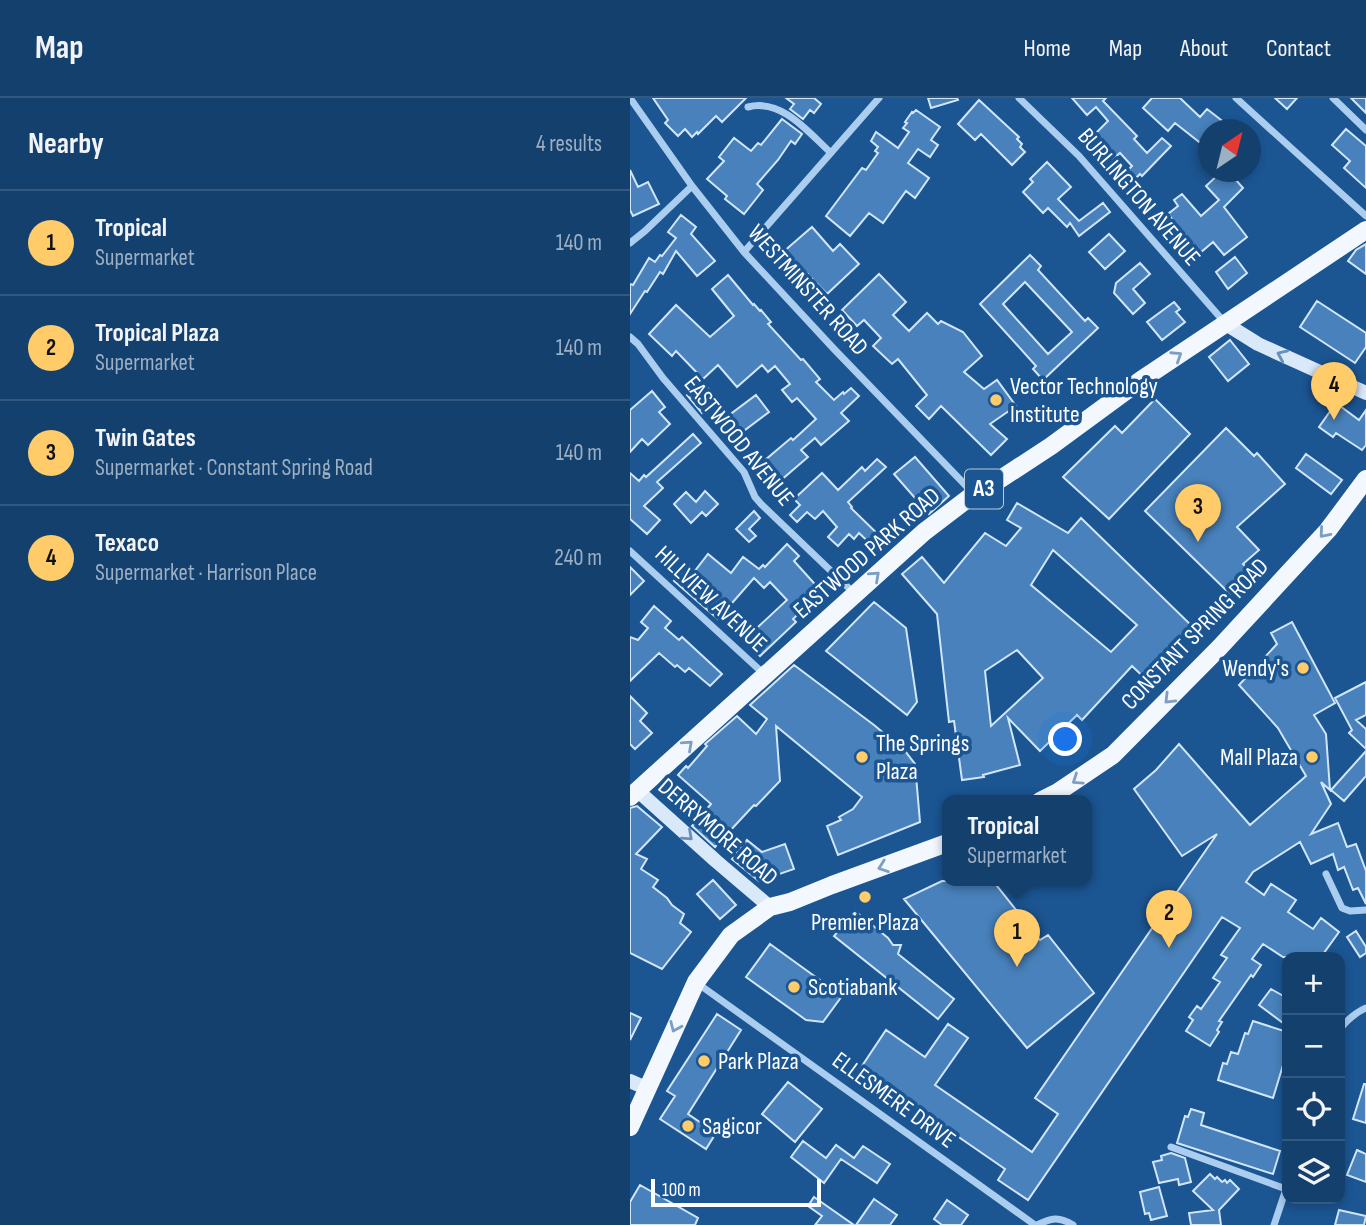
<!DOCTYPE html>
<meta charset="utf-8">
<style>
:root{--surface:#14406e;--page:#1d4773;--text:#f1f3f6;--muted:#9dafc2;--line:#335981;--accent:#ffcc69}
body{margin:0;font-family:"Sofia Sans Condensed",sans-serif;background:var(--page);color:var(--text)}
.controls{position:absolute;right:21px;bottom:21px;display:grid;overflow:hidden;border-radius:14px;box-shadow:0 4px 10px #0003}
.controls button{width:63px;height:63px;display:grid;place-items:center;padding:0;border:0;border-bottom:2px solid var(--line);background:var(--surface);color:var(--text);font:35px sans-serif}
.compass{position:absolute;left:568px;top:21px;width:63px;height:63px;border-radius:50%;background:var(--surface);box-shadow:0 4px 10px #0003;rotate:35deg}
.scale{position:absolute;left:21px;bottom:18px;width:170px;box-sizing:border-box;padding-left:7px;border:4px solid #fff;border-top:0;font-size:19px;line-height:24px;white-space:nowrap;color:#fff;-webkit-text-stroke:5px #1b5592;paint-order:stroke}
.you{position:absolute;left:436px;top:642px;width:24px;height:24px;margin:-18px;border:5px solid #fff;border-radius:50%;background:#1a73e8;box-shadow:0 0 0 10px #1a73e833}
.badge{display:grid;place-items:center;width:46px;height:46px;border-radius:50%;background:var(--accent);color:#111;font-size:23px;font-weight:700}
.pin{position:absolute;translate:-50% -58px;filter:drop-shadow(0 2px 4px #0008)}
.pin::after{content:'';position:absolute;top:37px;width:24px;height:21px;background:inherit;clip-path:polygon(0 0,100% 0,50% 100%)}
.popup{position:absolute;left:312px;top:697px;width:150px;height:91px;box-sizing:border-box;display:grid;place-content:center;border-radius:14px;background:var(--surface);filter:drop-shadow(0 2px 5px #0005);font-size:23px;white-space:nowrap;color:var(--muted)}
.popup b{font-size:26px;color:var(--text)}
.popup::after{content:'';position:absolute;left:50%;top:100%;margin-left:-14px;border:14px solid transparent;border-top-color:var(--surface)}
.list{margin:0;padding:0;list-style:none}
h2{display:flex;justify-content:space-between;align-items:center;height:91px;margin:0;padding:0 28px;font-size:30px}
h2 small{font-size:23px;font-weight:400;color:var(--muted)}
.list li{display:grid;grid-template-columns:46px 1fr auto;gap:21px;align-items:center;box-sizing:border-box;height:105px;padding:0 28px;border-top:2px solid var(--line)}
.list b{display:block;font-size:26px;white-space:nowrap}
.list p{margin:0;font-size:23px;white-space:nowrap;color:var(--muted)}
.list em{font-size:23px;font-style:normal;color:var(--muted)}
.icon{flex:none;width:38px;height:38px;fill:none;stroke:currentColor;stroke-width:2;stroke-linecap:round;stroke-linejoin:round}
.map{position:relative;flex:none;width:736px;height:1127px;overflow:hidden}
header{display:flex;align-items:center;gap:42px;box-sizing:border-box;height:98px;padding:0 35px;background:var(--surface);border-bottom:2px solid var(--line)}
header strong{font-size:33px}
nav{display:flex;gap:38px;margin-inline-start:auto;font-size:24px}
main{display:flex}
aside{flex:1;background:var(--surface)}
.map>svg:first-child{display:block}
</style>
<header>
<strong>Map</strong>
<nav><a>Home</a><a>Map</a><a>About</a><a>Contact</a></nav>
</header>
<main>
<aside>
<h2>Nearby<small>4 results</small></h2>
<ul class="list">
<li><span class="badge">1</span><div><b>Tropical</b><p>Supermarket</p></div><em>140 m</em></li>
<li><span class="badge">2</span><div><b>Tropical Plaza</b><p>Supermarket</p></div><em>140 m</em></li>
<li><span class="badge">3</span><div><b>Twin Gates</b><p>Supermarket · Constant Spring Road</p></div><em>140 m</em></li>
<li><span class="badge">4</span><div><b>Texaco</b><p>Supermarket · Harrison Place</p></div><em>240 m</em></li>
</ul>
</aside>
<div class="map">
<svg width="736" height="1127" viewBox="0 0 736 1127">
<rect width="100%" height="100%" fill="#1b5592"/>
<!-- building -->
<path fill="#4881bb" stroke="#d2e6fa" stroke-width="2" fill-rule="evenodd" d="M23,0H116L92,24L86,18L68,36L67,34L62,39L55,31L48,38L35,25L38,22Z
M156,0H184L191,6L184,15L180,12L173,21L160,11L164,6Z
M298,0H327L328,2L301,10Z
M442,0H476L473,3L507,38L504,41L517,55L532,40L541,48L512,78L510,76L505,81L497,73L502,68L490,55L483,61L462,39L478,23L466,9L457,17Z
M522,0H550L570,19L577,11L604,32H578V40L573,47L545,25L538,33L513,10Z
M645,0H667L657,11Z
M721,0H736V15Z
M349,2L389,39L387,41L392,46L390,49L395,54L382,67L351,36L345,42L328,26Z
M286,12L310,29L301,42L308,47L300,59L288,51L278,65L299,80L285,100L276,93L253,125L239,115L220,138L196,118L232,70L236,72L248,55L245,53L248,49L241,43L246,34L268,50L279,34L273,30L277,25L275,24L282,14L283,15Z
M152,21L172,36L165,46L161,43L148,62L127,86L133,92L114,116L95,101L97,98L77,81L94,63L89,59L104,40L121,53L128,45L131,47Z
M716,31L736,48V90L714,70L720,63L702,47Z
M417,64L441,89L428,101L449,123L473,105L480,114L449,138L440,125L437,129L418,110L413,115L393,94L403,84L400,81Z
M0,72L8,89L18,84L29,106L3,118L0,112Z
M591,74H599L613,90L594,109L617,139L594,157L583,144L570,155L538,116L548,108L544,102L552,96L571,118L589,102L576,88Z
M51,117L66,129L61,136L85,163L67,178L46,153L33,176L30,174L17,194L15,193L0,216V186L3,187L19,160L25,164L30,157L32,158L46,140L38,134Z
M182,129L203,153L210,146L229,166L197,196L169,167L166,169L153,154Z
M479,136L495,153L475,171L459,154Z
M736,146V176L718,163L726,152Z
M400,157L411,168L408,172L455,223L458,220L468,230L413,282L403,271L406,268L350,206ZM395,184L442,234L418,256L373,206Z
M605,159L617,175L598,191L586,174Z
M510,165L520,176L503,191L515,205L503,216L484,195L486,185Z
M249,176L276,204L263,217L279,233L297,215L308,226L311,223L333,234L352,258L334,274L354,291L367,282L386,308L360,326L377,341L361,357L311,308L299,321L286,308L297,297L268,261L262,266L243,248L251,240L234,222L227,228L212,212Z
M98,177L123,207L124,206L130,213L131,212L141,224L138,226L171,262L173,261L190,281L186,284L204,302L213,294L214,296L221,290L229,298L211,315L219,323L191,347L185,340L171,352L178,359L150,383L134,363L161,340L163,342L186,321L167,300L162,304L152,292L160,286L145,268L138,274L132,267L107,289L88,267L73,281L46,253L42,258L19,236L46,207L80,239L104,218L82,191Z
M687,203L736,235V249L725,265L670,229Z
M544,204L550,211L546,214L555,224L532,242L517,224Z
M600,242L619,266L598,283L579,259Z
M72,284L88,301L72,315L57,297Z
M22,293L35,309L29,314L40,326L18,347L12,341L0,354V312Z
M126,297L139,314L111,335L98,318Z
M525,301L560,336L479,421L433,379L485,328L492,335Z
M706,305L729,322L736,312V347L732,352L706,335L703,339L689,329Z
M596,330L624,358L627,355L655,386L607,429L629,452L613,466L621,474L600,496L515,413Z
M63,336L71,345L27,384L33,390L14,408L30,422L17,436L0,421V375L9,383L14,377L16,379Z
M676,356L712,382L701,396L666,370Z
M285,359L319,398L299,416L264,376Z
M247,361L256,369L218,404L222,409L221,410L256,444L248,453L229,435L224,441L219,436L208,448L198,439L207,429L193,413L185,421L177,414L167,424L160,417L170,407L164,401L192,375L208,392L232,369L235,373Z
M75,393L88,406L76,418L72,414L61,425L44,406L56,394L66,404Z
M387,405L438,435L451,420L564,530L533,563L538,568L521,586L502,568L452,622L447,617L410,653L378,620L390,667L353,677L354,679L332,682L324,623L319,624L307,516L272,476L292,459L314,485L355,435L376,448L391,430L377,422ZM423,452L507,527L481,554L401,487ZM387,552L413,580L361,628L355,573Z
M124,413L130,420L119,431L126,438L119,444L106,431Z
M157,446L169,458L164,463L192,494L163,521L166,524L130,558L114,542L157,502L140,484L134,490L124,480L88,521L44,483L57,468L64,474L78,456L101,475L113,459L129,471L133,467L135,469Z
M0,469L14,483L0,497Z
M244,504L276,530L287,604L277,617L196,553Z
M24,508L41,523L35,530L49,542L52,539L92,576L80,588L59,570L55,574L47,567L45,569L29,555L0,583V539L8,542L18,530L11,524Z
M662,524L705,605L684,617L696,636L700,692L691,684L701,706L681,736L708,725L717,749L726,746L736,773V806L728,790L723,792L714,769L708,772L703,756L681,766L670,744L623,774L616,784L634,797L641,786L666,802L658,814L683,831L691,820L709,834L691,859H653L633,846L622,861L631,867L623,879L621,877L589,923L592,924L587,932L589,934L580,948L556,933L563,922L559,919L567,908L571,911L590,884L583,880L597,860L591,857L610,830L592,819L398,1102L368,1082L375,1071L230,971L256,932L295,959L318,926L338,940L305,987L402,1054L428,1016L405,1000L587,736L552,758L504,691L526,672L549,646L620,727L676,678L648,630L609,587L647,546L641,535Z
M164,567L244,627L275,653L285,666L290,724L208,757L197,728L211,722L209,719L223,711L232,699L146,628L150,683L126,708L124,707L85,749L62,728L81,706L48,677L56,668L58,670L77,648L75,646L107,618L126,636L137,621L120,607Z
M736,584V617L726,622L736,631V651L719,635L722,632L705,600Z
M0,598L17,615L10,623L22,635L5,651L0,646Z
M736,653V678L714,703L701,692Z
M7,708L32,729L6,756L17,761L11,771L28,782L23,789L37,800L42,807L54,816L50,825L61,834L32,871L0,855V710Z
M117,742L132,754L155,746L164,771L129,783L102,761Z
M83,782L106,807L90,821L67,796Z
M312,783H363L410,842L418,837L464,895L397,950L274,801Z
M225,813L258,840L263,847H271L268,856L324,901L308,921L204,838Z
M726,833L736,849V855L730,859L717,839Z
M140,846L212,898L193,924L176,922L116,879Z
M641,891L657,900V928L629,907Z
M0,915L11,920L0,942Z
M87,916L111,932L58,1016L86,1035L76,1051L30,1021L45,998L37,993Z
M623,923L657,934V954L643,1000L588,982L593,965L597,966L601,954L608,956L615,935L618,936Z
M158,984L192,1011L165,1044L132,1016Z
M734,986H736V1025L723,1021Z
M561,1011L574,1015L571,1027L650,1053L643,1076L547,1045L555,1018L558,1019Z
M173,1043L196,1060L206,1047L224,1060L233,1048L260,1066L247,1085L211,1061L194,1085L161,1059Z
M727,1052L736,1056V1084L717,1077Z
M541,1055L555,1060L561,1084L549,1087L548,1081L529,1085L523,1064L532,1062L531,1058Z
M580,1076L585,1081L587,1079L592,1084L595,1082L597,1085L600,1082L609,1091L589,1112L591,1127H561L559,1115L583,1112L563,1093Z
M10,1087L68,1120L65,1127H0V1104Z
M529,1089L537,1118L521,1122L519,1115L515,1116L510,1094Z
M184,1099L224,1127H185L192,1118L178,1108Z
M244,1101L267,1117L260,1127H226Z
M317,1102L338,1117L331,1127H312L304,1121Z
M709,1112L736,1118L734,1127H705Z"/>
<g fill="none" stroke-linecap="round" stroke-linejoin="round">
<!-- street -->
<path stroke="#abcdef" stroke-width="7" d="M0,0L62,88L114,154L204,251L344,396
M389,0L449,58L596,226
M606,0L736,118
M703,0L736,32
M118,9C152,0 179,35 201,55
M0,145L15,133L62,88
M114,154L249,0
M0,239L8,246L33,280L114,374L125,399L131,406L224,495
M0,453L135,577
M696,776L712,810L720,813L736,812
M67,885L405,1127
M710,931C717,922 725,915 736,910
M541,1049L656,1091
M407,1127C421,1120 429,1118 443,1127
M644,1127L657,1088"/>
<!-- secondary -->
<path stroke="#d9e9fa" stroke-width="14" d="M596,226L628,246L736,295
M7,692L86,763L140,809
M0,983L18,991"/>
<!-- primary -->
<path stroke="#f3f8ff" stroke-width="18" d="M0,699L294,434L344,396L369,382L421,348L511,282L736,132
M410,703L428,694L483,657L590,549L698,432L736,381
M0,1029L66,884L101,837L140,809L160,804L202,787L317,745"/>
</g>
<!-- one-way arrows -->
<defs><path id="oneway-chevron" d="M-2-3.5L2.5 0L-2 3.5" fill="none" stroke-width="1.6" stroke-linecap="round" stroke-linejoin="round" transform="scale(1.75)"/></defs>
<g stroke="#6790bc">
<use href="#oneway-chevron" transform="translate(652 257) rotate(-156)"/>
<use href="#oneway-chevron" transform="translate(58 738) rotate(42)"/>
</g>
<g stroke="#7c9ec3">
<use href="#oneway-chevron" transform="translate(547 258) rotate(-33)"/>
<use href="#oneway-chevron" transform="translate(694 435) rotate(131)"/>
<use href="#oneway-chevron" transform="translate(245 478) rotate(-42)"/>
<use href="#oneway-chevron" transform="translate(539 601) rotate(135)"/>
<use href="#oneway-chevron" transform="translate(58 647) rotate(-42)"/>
<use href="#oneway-chevron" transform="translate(447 682) rotate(146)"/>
<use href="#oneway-chevron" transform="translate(253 769) rotate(160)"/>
<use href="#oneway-chevron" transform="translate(45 929) rotate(114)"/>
</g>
<!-- markers -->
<g fill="#ffcc69" stroke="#1b5592" stroke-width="2.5">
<circle cx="366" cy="302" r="7"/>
<circle cx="673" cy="570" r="7"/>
<circle cx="232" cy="659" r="7"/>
<circle cx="682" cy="659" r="7"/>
<circle cx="235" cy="799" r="7"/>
<circle cx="164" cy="889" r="7"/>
<circle cx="74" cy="963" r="7"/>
<circle cx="58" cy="1028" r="7"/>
</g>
<g text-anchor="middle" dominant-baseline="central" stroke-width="7" stroke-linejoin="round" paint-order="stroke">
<!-- shield labels -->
<rect fill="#1b5592" stroke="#bbccde" stroke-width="2" x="335" y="371.5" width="38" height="39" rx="5"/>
<g font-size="23" font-weight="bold" fill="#fff">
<text x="354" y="391">A3</text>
</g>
<!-- street labels -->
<g font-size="24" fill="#fff" stroke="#1b5592">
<text transform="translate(509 99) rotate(49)">BURLINGTON AVENUE</text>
<text transform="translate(178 192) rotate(48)">WESTMINSTER ROAD</text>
<text transform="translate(109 343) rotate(51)">EASTWOOD AVENUE</text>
<text transform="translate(237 455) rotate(-41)">EASTWOOD PARK ROAD</text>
<text transform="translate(81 501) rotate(43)">HILLVIEW AVENUE</text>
<text transform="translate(565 536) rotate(-46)">CONSTANT SPRING ROAD</text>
<text transform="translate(88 734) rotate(41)">DERRYMORE ROAD</text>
<text transform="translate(264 1002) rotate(36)">ELLESMERE DRIVE</text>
</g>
<!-- poi labels -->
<g font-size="24" fill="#fff" stroke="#1b5592" text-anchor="start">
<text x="380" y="288">Vector Technology<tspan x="380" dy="28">Institute</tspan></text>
<text x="659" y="570" text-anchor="end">Wendy's</text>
<text x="246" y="645">The Springs<tspan x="246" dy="28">Plaza</tspan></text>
<text x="668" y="659" text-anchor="end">Mall Plaza</text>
<text x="235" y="824" text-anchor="middle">Premier Plaza</text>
<text x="178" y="889">Scotiabank</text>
<text x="88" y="963">Park Plaza</text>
<text x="72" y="1028">Sagicor</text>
</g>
</g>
</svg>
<div class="controls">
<button>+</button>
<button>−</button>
<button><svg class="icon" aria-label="locate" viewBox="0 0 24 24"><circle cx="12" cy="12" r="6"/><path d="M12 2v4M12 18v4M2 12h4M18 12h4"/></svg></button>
<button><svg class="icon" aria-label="layers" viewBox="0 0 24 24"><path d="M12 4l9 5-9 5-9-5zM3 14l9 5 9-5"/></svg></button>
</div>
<svg class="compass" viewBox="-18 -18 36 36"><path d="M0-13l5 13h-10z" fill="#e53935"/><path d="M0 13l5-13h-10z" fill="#9dafc2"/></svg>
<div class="scale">100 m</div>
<div class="you"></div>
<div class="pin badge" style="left:387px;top:869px">1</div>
<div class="popup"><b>Tropical</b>Supermarket</div>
<div class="pin badge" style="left:539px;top:850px">2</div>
<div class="pin badge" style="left:568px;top:444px">3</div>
<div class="pin badge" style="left:704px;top:322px">4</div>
</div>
</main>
